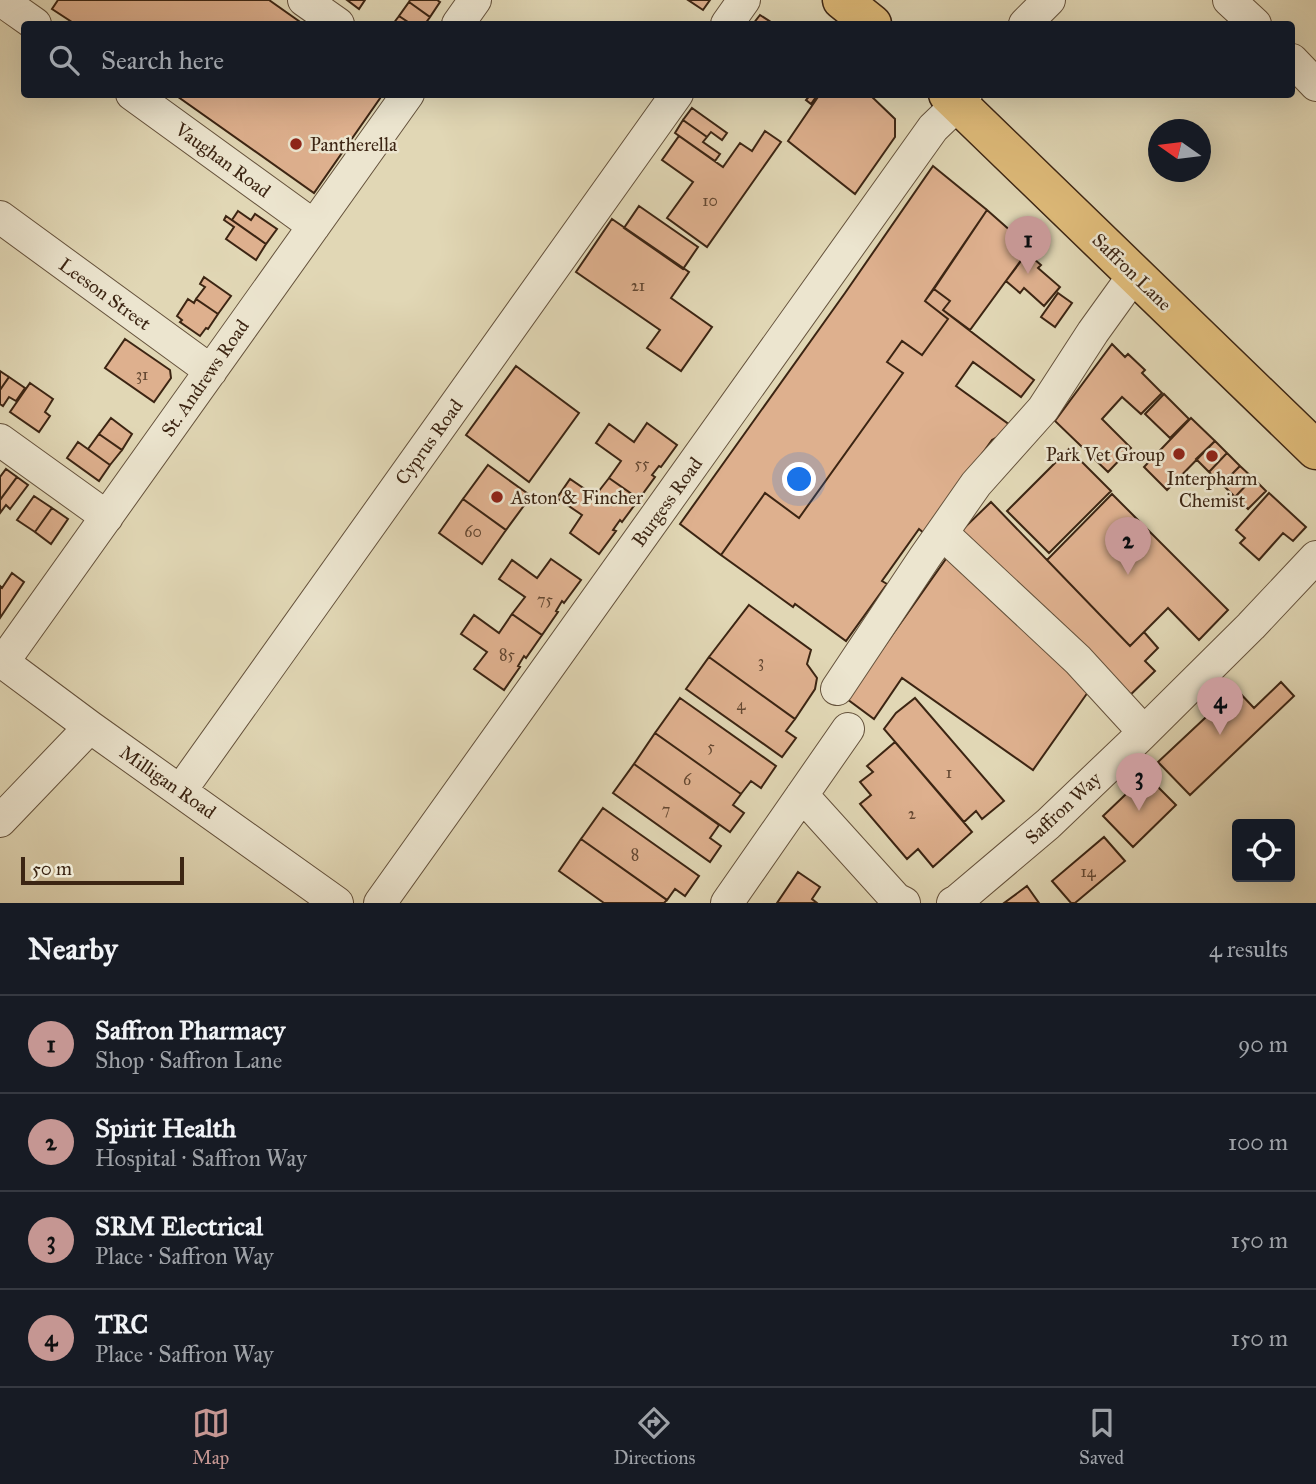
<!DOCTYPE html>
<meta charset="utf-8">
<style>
:root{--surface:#171b24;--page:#242831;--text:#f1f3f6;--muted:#9ea1a6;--line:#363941;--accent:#c59692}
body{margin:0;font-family:"IM FELL Great Primer",serif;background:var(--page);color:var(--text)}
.controls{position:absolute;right:21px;bottom:21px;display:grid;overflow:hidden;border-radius:7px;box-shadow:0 7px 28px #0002}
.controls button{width:63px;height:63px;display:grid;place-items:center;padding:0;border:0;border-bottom:2px solid var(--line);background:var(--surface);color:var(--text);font:35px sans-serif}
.compass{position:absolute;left:1148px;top:119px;width:63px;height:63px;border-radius:50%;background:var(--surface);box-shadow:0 7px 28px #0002;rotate:284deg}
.scale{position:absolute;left:21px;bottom:18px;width:163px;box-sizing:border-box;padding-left:7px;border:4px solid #3c2513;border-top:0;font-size:19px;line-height:24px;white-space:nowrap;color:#3c2513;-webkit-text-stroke:5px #ece5cf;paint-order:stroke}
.you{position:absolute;left:800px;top:480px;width:24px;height:24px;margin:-18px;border:5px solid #fff;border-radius:50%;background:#1a73e8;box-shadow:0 0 0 10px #1a73e833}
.badge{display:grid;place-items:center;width:46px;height:46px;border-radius:50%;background:var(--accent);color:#111;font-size:23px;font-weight:700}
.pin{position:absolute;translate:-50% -58px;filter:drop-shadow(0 2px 4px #0008)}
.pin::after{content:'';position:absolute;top:37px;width:24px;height:21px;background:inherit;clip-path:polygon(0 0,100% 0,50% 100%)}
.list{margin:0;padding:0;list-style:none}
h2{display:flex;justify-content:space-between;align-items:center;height:91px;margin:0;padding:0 28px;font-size:30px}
h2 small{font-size:23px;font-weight:400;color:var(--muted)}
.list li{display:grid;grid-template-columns:46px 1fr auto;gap:21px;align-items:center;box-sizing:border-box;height:98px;padding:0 28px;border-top:2px solid var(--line)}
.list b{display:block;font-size:26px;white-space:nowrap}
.list p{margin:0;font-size:23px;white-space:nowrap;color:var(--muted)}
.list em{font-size:23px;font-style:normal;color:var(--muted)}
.icon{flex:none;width:38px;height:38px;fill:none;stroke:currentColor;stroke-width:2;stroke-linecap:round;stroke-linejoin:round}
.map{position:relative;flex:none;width:1316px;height:903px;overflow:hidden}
.search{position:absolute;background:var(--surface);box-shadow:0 7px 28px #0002;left:21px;right:21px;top:21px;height:77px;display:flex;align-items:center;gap:18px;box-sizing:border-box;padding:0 24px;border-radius:7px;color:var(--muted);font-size:26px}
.sheet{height:483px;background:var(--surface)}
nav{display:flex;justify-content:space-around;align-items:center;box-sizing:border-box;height:98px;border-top:2px solid var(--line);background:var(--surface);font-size:19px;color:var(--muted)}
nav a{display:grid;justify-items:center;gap:4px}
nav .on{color:var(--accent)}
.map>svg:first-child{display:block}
</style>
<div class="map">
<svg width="1316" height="903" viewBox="0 0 1316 903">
<rect width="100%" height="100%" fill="#e1d7b5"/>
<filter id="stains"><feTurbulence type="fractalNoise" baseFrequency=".00286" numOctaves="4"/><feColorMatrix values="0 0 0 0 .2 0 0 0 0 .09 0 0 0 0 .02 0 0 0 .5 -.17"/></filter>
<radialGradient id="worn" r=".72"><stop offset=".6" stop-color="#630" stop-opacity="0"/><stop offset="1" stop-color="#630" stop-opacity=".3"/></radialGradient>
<!-- building -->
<path fill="#deb08e" stroke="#3c2513" stroke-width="2" d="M58,0H269L303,24H75L52,9Z
M347,0H365L359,9Z
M410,0H437L440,2L430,17L409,2Z
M688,0H710L703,10Z
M409,2L430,17L425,24H411L399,16Z
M760,15L774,24H753Z
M399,16L411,24H393Z
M174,94H383L314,193Z
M811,94H818L811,104L806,100Z
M820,94H869L895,119V137L855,194L788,141Z
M692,108L727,133L722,140L711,132L707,137L683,120Z
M683,120L707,137L703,142L720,154L715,161L675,133Z
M765,131L781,142L707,247L667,218L693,182L662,160L679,136L723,167L740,143L752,151Z
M933,166L987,210L925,301L948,319L922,355L902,341L887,362L903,373L799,518L765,493L721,555L680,524L845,293Z
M639,206L698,247L683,269L624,228Z
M987,210L1030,248L970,330L943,310L950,301L934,289Z
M238,211L251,220L255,214L277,229L266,244L232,220Z
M226,216L266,244L256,260L226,239L234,227L224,220Z
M612,219L689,272L671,298L712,327L681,371L647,348L660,330L576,272Z
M1027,253L1041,265L1038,268L1060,287L1044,306L1024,288L1020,293L1006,281Z
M204,277L231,296L218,314L196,299L205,287L200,284Z
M934,289L950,301L943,310L1034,380L1021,397L973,362L956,386L1014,428L992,440L925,534L919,529L882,581L887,584L846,641L795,604L793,607L721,555L765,493L799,518L903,373L887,362L902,341L922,355L948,319L925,301Z
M1058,293L1072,303L1055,327L1041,317Z
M188,299L194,303L196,299L218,314L208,329L206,328L200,336L180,322L182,320L177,316Z
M125,339L170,370L171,378L154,402L105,368Z
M1112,344L1125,357L1128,354L1145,370L1142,373L1162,393L1141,414L1122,397L1102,419L1131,448L1108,472L1055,421Z
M516,366L579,413L529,482L466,435Z
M0,371L9,377L0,390Z
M9,377L25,388L16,401L9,397L3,406L0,404V390Z
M30,383L53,399L45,412L50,416L39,432L10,412Z
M1164,394L1189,419L1170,438L1145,414Z
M111,418L132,434L122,450L99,434Z
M1191,418L1215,441L1167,490L1144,467Z
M647,423L677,445L661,467L659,466L652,475L655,477L639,499L609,478L621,461L596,443L609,424L634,442Z
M99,434L122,450L110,465L88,449Z
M1215,441L1227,453L1209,472L1196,459Z
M78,442L110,465L99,481L67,458Z
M1069,449L1111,491L1049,553L1007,511Z
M1227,453L1240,466L1222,484L1209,472Z
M488,465L531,496L506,530L463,499Z
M1240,466L1253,478L1235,497L1222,484Z
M6,469L17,477L0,500V477Z
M17,477L28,485L10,509L6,505L0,513V500Z
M609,478L639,499L622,522L620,520L613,530L616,531L599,554L570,533L582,515L557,498L570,479L595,496Z
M1253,478L1266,491L1248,509L1235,497Z
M1269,493L1306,527L1293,541L1283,533L1259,560L1240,543L1245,538L1236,530Z
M1112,494L1228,610L1199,640L1168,608L1130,646L1047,560Z
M34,496L52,508L35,532L17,520Z
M463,499L506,530L482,564L439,533Z
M991,502L1130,646L1144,632L1158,648L1145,661L1155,671L1125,700L961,531Z
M52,508L68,519L51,544L35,532Z
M948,556L1093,685L1033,770L902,678L874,719L847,699Z
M551,559L581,580L564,603L562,601L556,611L558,612L542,635L512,614L525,597L499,579L512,560L537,578Z
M12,573L24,582L0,618V586L2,588Z
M749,605L811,650L807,664L817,678L815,689L795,719L709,657Z
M512,614L542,635L526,658L524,656L518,666L520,667L504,690L474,669L487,652L461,634L474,615L499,633Z
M709,657L795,719L786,731L796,738L782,757L686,689Z
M1281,682L1294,696L1190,795L1158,762L1236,689L1254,708Z
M680,698L776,766L761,788L751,781L741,794L655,733Z
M915,698L1004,801L982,819L976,811L964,822L884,729L896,713Z
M655,733L741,794L733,805L744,813L730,832L634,764Z
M895,742L972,832L933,867L918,849L907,859L860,804L871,795L860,782L873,772L867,766Z
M634,764L719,825L710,838L721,846L710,862L613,793Z
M1146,775L1176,805L1133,847L1103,816Z
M603,808L699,876L685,896L675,889L667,900L581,839Z
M1104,837L1125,861L1075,903H1071L1052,881Z
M581,839L667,900L664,903H604L559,871Z
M798,872L820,887L812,899L817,903H777Z
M1027,886L1039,903H1004Z"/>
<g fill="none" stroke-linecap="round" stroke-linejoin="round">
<defs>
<path id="minor" d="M1,0L35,24
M304,0L338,24
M1229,0L1255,24
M458,24L475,0
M727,24L744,0
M1025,24L1049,0
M1292,60L1316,85
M132,94L314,226
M0,217L211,371
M0,440L107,517
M942,533L1078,660L1144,732
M0,660L90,727L337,903
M3,662L408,94
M837,689L925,557L976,484L1043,409L1093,332L1134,275
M181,790L677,94
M802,795L896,899L904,903
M0,821L90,727
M380,903L933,128L958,104L966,94
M727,903L848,729
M953,903L957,901L1048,824L1138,738L1251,626L1316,557"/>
<path id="major" d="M842,0L872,24
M948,94L1316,450"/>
</defs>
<!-- minor casing -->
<use href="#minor" stroke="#65523c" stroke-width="34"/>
<!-- major casing -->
<use href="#major" stroke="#3c2513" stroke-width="41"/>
<!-- minor -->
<use href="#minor" stroke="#ece5cf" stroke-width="32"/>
<!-- major -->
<use href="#major" stroke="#e0bc7a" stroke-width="38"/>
</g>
<!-- markers -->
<g fill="#8f2418" stroke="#ece5cf" stroke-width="2.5">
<circle cx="296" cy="144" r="7"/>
<circle cx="1179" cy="454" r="7"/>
<circle cx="1212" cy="456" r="7"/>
<circle cx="497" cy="497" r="7"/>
</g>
<g text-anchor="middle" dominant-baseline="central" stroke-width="5" stroke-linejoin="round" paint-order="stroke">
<!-- number labels -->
<g font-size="16" fill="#644832">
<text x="710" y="200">10</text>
<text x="638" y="285">21</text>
<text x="142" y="374">31</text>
<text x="642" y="463">55</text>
<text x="473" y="531">60</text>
<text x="545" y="599">75</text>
<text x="507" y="654">85</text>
<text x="761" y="661">3</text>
<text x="741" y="704">4</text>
<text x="711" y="746">5</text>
<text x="949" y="772">1</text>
<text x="687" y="779">6</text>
<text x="666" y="809">7</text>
<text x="912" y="813">2</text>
<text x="635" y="854">8</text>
<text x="1088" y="871">14</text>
</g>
<!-- poi labels -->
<g font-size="19" fill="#3c2513" stroke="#ece5cf" text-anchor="start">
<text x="310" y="144">Pantherella</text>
<text x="1165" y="454" text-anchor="end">Park Vet Group</text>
<text x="1212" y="478" text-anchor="middle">Interpharm<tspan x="1212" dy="22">Chemist</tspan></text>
<text x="511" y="497">Aston &amp; Fincher</text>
</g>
<!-- street labels -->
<g font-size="19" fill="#3c2513" stroke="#ece5cf">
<text transform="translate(223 160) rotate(36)">Vaughan Road</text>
<text transform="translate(1132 272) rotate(44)">Saffron Lane</text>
<text transform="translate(105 294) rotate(36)">Leeson Street</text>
<text transform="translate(205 378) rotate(-55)">St. Andrews Road</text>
<text transform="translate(429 442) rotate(-54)">Cyprus Road</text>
<text transform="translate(667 502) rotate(-54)">Burgess Road</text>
<text transform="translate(168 782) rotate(35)">Milligan Road</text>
<text transform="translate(1063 808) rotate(-43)">Saffron Way</text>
</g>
</g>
<rect width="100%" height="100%" filter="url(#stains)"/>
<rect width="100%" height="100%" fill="url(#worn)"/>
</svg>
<div class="controls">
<button><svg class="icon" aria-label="locate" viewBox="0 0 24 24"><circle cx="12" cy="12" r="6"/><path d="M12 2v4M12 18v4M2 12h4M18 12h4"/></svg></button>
</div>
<svg class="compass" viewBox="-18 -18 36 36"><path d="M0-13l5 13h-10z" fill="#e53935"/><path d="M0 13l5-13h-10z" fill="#9ea1a6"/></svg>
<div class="scale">50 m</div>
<div class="you"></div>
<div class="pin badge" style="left:1028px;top:274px">1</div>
<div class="pin badge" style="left:1128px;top:575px">2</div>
<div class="pin badge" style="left:1139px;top:811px">3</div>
<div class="pin badge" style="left:1220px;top:735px">4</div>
<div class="search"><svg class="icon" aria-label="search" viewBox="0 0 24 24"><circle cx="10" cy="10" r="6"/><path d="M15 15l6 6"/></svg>Search here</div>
</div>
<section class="sheet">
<h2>Nearby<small>4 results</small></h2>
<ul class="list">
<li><span class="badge">1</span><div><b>Saffron Pharmacy</b><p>Shop · Saffron Lane</p></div><em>90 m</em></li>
<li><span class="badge">2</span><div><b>Spirit Health</b><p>Hospital · Saffron Way</p></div><em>100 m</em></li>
<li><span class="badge">3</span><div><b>SRM Electrical</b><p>Place · Saffron Way</p></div><em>150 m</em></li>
<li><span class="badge">4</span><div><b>TRC</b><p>Place · Saffron Way</p></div><em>150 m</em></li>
</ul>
</section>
<nav>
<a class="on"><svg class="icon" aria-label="map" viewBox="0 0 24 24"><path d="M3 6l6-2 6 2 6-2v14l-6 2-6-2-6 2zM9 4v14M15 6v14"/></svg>Map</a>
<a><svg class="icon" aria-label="directions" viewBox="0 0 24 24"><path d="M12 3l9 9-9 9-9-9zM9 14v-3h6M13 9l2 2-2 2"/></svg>Directions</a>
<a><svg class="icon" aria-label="saved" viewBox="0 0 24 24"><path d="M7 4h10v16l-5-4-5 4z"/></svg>Saved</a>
</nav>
